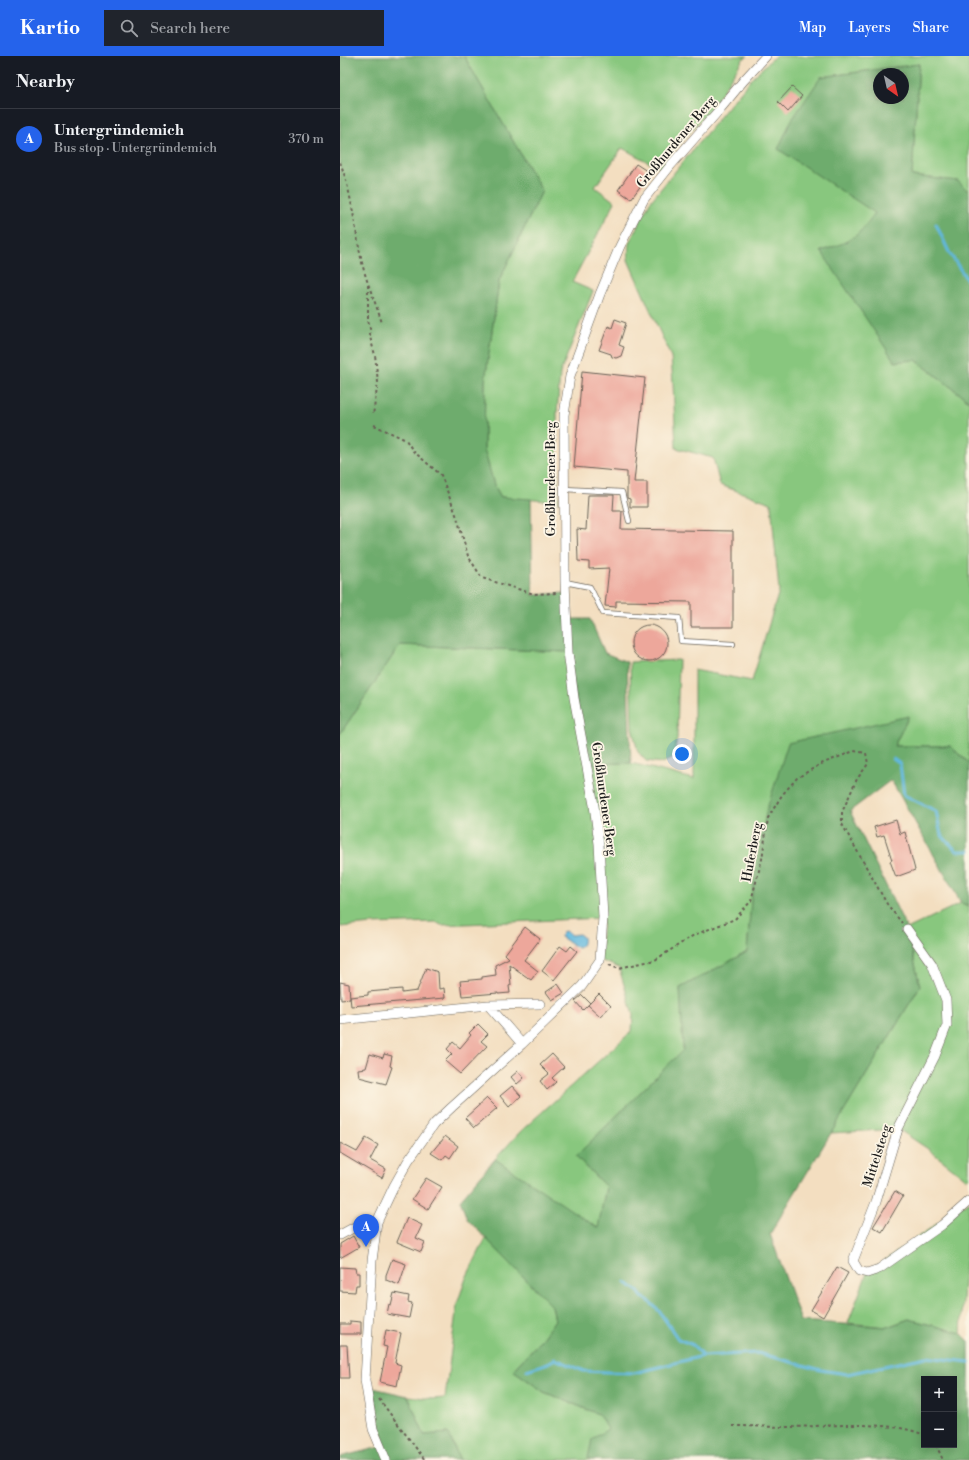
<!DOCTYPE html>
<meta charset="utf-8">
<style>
:root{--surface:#171b24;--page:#20242c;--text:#f1f3f6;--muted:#9ea1a6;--line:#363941;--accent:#2563eb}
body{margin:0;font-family:"Libre Bodoni",serif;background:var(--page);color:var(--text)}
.controls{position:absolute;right:12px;bottom:12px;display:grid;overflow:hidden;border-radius:0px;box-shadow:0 2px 10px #0003}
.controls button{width:36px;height:36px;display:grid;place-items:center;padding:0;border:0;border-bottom:1px solid var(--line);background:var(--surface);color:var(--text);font:20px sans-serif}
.compass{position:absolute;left:533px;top:12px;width:36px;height:36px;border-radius:50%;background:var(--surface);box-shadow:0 2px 10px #0003;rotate:146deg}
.you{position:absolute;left:342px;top:698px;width:14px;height:14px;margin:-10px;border:3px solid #fff;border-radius:50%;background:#1a73e8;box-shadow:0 0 0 6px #1a73e833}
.badge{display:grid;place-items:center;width:26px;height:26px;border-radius:50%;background:var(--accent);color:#fff;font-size:13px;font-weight:700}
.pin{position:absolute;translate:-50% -33px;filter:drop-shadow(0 1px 2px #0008)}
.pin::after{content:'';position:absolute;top:21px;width:14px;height:12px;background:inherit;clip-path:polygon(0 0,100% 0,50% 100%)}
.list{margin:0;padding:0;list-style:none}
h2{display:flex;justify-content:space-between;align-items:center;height:52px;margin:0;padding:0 16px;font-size:17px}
h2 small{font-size:13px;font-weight:400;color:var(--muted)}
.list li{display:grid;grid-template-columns:26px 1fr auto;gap:12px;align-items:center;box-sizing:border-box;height:60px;padding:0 16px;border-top:1px solid var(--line)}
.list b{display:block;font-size:15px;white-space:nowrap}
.list p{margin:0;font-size:13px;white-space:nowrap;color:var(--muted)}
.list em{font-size:13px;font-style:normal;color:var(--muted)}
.icon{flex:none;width:22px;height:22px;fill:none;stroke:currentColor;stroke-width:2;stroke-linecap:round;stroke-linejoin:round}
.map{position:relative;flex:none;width:629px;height:1404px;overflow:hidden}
header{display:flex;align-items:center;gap:24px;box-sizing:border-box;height:56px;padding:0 20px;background:var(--accent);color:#fff}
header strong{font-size:19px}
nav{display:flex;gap:22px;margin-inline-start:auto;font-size:14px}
.search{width:280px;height:36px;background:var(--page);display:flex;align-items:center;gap:10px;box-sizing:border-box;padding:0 14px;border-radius:0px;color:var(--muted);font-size:15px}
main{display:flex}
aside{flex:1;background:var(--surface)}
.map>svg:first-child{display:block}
</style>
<header>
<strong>Kartio</strong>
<div class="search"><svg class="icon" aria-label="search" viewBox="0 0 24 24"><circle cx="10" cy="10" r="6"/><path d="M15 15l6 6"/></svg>Search here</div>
<nav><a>Map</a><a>Layers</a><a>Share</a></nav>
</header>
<main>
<aside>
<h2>Nearby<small></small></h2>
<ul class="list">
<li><span class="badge">A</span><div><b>Untergründemich</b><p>Bus stop · Untergründemich</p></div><em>370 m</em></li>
</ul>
</aside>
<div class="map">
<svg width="629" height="1404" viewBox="0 0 629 1404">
<rect width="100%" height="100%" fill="#fcf5e5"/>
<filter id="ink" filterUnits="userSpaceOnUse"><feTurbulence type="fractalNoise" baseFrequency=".025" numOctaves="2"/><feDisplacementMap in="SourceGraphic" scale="8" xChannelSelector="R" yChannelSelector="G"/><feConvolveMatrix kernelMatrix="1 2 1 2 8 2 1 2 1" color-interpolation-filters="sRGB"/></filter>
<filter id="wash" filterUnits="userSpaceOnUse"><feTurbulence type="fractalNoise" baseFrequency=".012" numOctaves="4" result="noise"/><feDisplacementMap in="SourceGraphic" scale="16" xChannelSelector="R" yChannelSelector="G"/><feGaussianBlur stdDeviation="0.9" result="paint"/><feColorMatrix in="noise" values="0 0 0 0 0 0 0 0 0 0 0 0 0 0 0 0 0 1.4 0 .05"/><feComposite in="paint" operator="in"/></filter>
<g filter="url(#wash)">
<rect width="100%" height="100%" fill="#f3dec0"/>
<!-- green -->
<path fill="#88c77e" stroke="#52724d" d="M124,0H408L403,3L375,47L319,112L282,92L255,131L275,146L232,226L253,235L220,317L217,358L218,446L161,441L154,429L144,393L145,325L159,225L202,135Z
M435,0H629V136L618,125L572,120L579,8L481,21L535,157L518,179L500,189L481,195L576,304L629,345V707L610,690H554L569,660L411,845L407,896L340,932L344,994L236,1100L266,1131L258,1173L155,1103L181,1075L292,975L293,959L279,912L260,904L263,862L101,869L96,866L32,868L0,871V678L60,589L228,596L247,708L291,707L354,723V614L412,625L439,535L431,447L380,429L373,402L336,392L333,327L331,301L288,204L289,187L310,146L411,23Z
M339,604L337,683L333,701L323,707L306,705L298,696L292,672L290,606Z
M621,847L629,850V1122L626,1123L588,1093L558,1073L491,1077L580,930L567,873Z
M629,1145L621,1277L569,1263L547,1271L508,1267L527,1217Z
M146,1182L212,1250L215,1264L201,1284L173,1314L204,1336L258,1358L269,1373L248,1402L251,1404H120L108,1377L84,1379L68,1340L92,1343L105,1342L117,1248L126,1222Z"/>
<!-- forest -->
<path fill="#6eac6d" stroke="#456444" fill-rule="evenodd" d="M0,0H124L202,135L159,225L145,325L144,393L154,429L161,441L191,443L193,539L225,537L227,563H250L265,597L287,606L291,707L247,708L228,596L60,589L0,678Z
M579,8L572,120L618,125L629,136V345L576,304L555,306L481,195C509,186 518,182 535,157L438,93L451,65L481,21ZM539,18H563V42H539Z
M569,660L554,690H610L629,707V850L621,847L551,724L510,755L567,873L580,930L430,1178L461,1265L547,1271L569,1263L621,1277L629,1285V1404H251L248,1402L252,1383L268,1373L258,1358L204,1336L173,1314L201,1284L215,1264L212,1250L127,1163L120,1144L155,1103L258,1172L266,1131L236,1100L343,994L340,932L407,896L411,845L426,756L448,687ZM584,1323H614V1389H584Z
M33,1332L68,1340L84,1379L108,1377L120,1404H0V1401L44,1390Z"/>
<!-- water -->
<path fill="#61b8de" stroke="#3e6a7d" d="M225,875L231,879L239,878L243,881C244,886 243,890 238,892L221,881L222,876Z"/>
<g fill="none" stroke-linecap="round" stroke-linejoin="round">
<!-- stream -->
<path stroke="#61b8de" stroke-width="3" d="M596,168L609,196L629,227
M553,703L560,708L564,739L596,755L601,779L617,795H629
M285,1226L297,1234L302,1241L308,1244L319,1255L338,1283L353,1289L363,1300
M187,1314L208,1307L215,1303L244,1315L294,1317L363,1300L418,1297L481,1314L507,1318L586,1301L629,1306"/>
</g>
<g id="blocks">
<!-- building -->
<path fill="#eda79b" d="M452,31L462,40L448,56L438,46Z
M296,108L310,117L291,143L278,134Z
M275,263L286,267L279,289L284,291L281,300L276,302L272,301L271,298L259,294L268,270L272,272Z
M242,315L305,322L294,426H307V451H290V443L287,442V416L234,411Z
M248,439H274L273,455H282L281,473L393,475V571H351V546L276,545V551L265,550L269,512L249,513V506L238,505L237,473L246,474Z
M291 587a18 18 0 1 1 36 0a18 18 0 1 1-36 0Z
M556,764L560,778L565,776L575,814L556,821L550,805L552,804L544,779L537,781L534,771Z
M185,871L200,883L184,904L198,915L191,924L169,908L171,929L169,930L170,937L158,938V937L122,940L120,925L142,923V921L156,919L155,909L169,902L165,898Z
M220,890L227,895L231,890L237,895L214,924L202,915Z
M86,912L98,916L99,933L104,932L105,942L11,950L10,941L28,939V936L62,933V937L77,935Z
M0,926L9,928L10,943L1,944Z
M218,928L224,937L212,944L206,936Z
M259,938L271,950L260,960L248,949Z
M242,939L250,947L243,954L235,945Z
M138,968L148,978L141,985L147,990L120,1018L105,1005L112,998L107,993L113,986L120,992L131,979L129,977Z
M30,998L43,1002L44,998L52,1000L50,1010L52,1011L46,1028L19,1021L18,1013L26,1012Z
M212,998L224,1011L212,1022L216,1026L207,1034L200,1025L209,1018L200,1009Z
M178,1015L184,1022L177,1028L171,1021Z
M172,1030L181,1040L169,1051L160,1040Z
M147,1042L157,1052L134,1072L125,1062Z
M105,1080L118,1090L110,1102L106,1099L102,1104L91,1097L100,1086H101Z
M26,1082L38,1089L30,1104L46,1113L42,1122L0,1097V1087L17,1096Z
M86,1122L102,1131L88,1153L72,1143Z
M555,1135L563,1140L542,1176L533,1171Z
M67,1162L82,1169L76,1182L85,1186L81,1196L57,1186Z
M13,1180L19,1191L0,1202V1188Z
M52,1203L66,1208L59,1229L46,1224V1219Z
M0,1211L15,1212L16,1217H19V1229H16L15,1236L0,1235Z
M497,1211L508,1217L483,1261L471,1254Z
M54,1237L69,1240L68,1246L72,1247L69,1262L47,1258L49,1248L51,1249Z
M10,1265L21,1266V1278H0V1268H10Z
M46,1274L61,1277L55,1307L61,1309L57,1330L40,1326L47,1291L43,1290Z
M0,1289H7L9,1322H0Z"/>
</g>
</g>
<g filter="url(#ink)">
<use href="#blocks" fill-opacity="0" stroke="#676055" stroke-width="1"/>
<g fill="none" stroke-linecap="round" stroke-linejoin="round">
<defs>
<path id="lane" d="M224,433L282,436L289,465
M225,526L250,531L263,557L339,562L341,585L393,588"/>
<path id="street" d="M567,873L592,908L606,944L607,969L595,1000L558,1073L536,1146L513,1205L519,1215L527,1217L539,1213L602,1169L629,1145
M148,949L200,948
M0,964L148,949L182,988
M0,1179L24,1166H37
M46,1404L33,1373L25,1324L32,1205L37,1166L54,1130L68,1105L94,1068L112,1051L182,988L242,930L260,904L263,861L259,788L254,749L234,642L228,596L225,526L224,359L230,320L260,238L280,190L304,143L331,109L380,53L404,24L426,0"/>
</defs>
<!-- lane casing -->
<use href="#lane" stroke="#676055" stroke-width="6"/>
<!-- street casing -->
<use href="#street" stroke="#676055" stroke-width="10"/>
<!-- path -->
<path stroke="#676055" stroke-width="2" stroke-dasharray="3 3" stroke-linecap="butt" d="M0,106C13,140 15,177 23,211C28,230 36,248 42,267
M28,229V264L30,272V281L35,299L38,326L33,359
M34,369L66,384L73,395L101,419L117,461L128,500L142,522L194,538L216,537
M269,908L279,912L315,904L354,879L395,863L411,845L422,803L428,762L442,739L457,722L481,708L514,695L526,697L528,708L517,723L502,756V768L547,848L562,867
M39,1343L85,1404
M392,1370C412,1370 431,1371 451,1371C487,1370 552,1364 584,1379
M596,1389L603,1404"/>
<!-- lane -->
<use href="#lane" stroke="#fff" stroke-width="4.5"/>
<!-- street -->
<use href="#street" stroke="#fff" stroke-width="9"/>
</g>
</g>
<g text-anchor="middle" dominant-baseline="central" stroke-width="3.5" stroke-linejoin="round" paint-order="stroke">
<!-- street labels -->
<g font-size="13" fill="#1c1c1c" stroke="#fcf5e5">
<text transform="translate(336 86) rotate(-50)">Großhurdener Berg</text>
<text transform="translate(211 423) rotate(-90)">Großhurdener Berg</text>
<text transform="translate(264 743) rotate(82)">Großhurdener Berg</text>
<text transform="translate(412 796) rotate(-79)">Huferberg</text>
<text transform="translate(537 1100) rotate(-72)">Mittelsteeg</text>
</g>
</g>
</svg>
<div class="controls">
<button>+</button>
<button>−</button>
</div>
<svg class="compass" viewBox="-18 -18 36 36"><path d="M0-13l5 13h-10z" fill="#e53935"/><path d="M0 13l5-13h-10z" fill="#9ea1a6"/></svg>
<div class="you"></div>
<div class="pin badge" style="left:26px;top:1191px">A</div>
</div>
</main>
